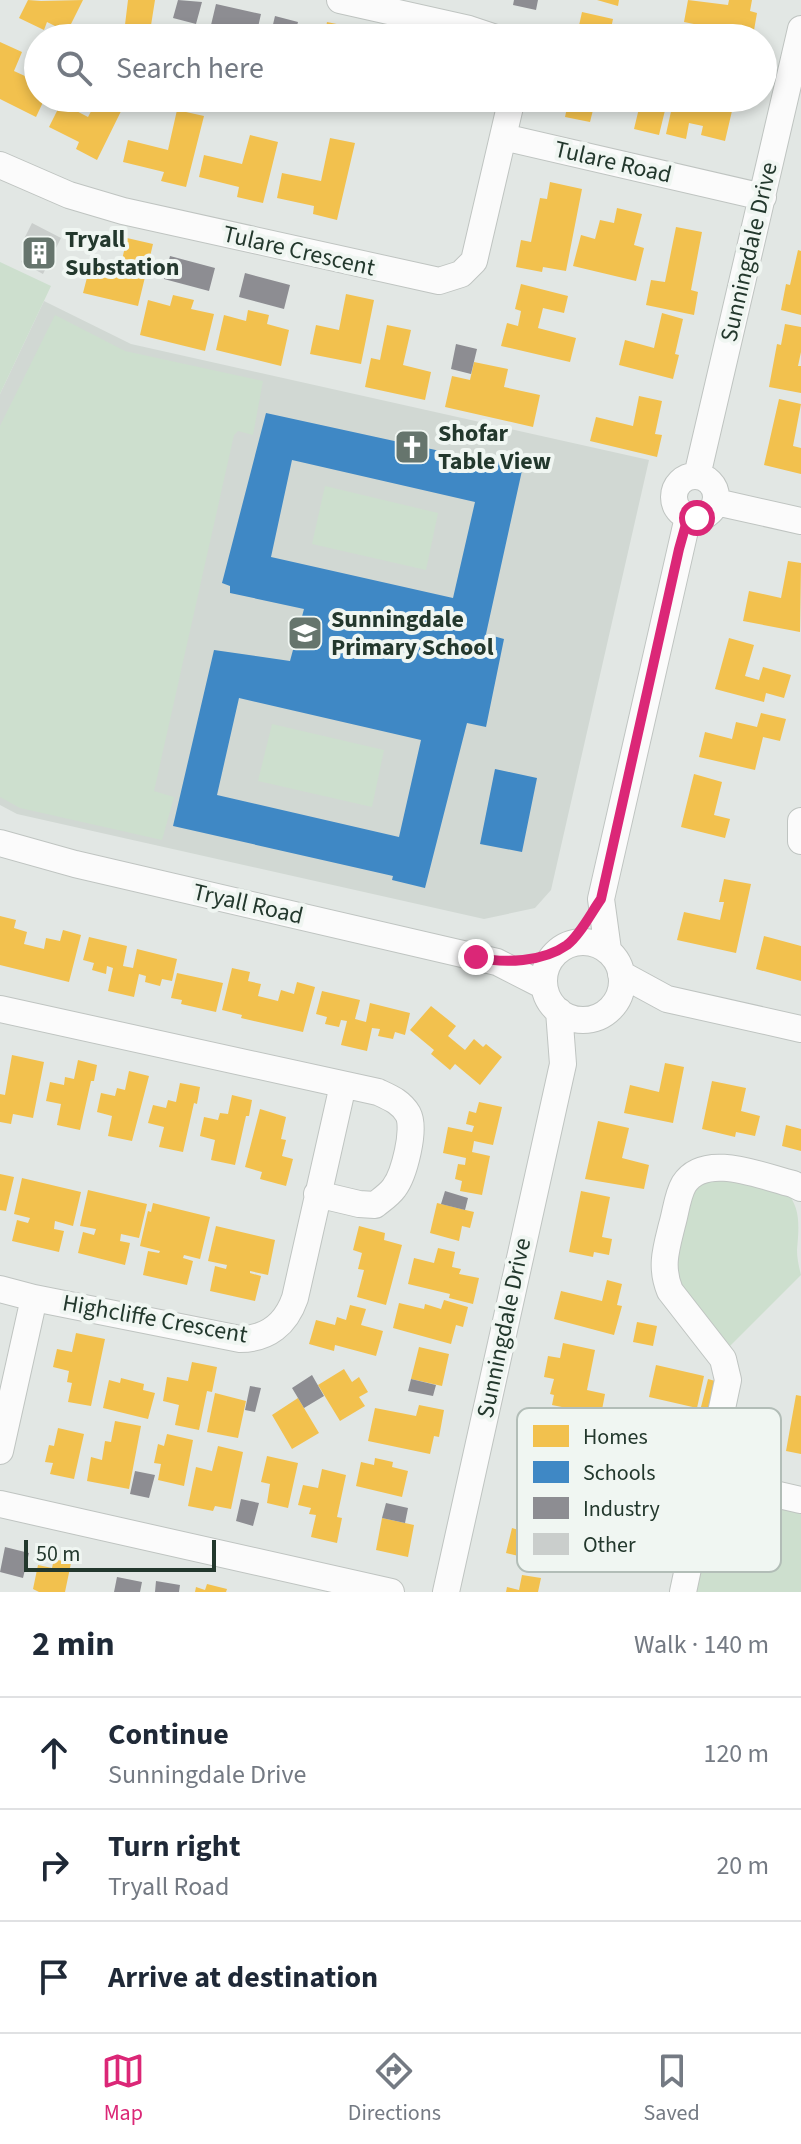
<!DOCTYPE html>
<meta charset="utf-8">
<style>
:root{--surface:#fff;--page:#f6f6f7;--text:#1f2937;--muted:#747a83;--line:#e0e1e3;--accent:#db2777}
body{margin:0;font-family:"Source Sans 3",sans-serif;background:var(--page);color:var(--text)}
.scale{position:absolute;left:24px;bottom:20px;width:192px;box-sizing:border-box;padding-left:8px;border:4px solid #23382d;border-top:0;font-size:22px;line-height:28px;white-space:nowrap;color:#23382d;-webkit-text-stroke:6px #f0f6f2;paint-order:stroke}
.stop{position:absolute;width:24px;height:24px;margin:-18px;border:6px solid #db2777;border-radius:50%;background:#fff}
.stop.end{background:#db2777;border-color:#fff;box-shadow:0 2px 8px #0008}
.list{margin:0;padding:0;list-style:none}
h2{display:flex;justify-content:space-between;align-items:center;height:104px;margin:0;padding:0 32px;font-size:34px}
h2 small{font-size:26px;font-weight:400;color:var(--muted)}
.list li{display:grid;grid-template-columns:52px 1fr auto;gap:24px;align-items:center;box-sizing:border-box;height:112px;padding:0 32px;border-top:2px solid var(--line)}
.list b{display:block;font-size:30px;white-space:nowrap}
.list p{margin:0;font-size:26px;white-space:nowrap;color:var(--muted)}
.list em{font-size:26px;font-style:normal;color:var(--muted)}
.icon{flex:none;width:44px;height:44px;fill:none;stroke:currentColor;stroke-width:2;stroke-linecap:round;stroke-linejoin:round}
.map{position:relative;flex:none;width:801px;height:1592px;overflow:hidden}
.search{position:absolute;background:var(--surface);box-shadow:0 4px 12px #0003;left:24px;right:24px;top:24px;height:88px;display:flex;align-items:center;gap:20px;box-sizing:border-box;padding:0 28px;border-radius:44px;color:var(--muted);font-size:30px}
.sheet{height:440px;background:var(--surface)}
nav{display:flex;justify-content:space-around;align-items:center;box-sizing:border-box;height:112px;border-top:2px solid var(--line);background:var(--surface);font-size:22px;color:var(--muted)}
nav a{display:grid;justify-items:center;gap:4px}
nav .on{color:var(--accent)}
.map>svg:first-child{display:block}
</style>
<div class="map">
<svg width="801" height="1592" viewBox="0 0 801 1592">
<rect width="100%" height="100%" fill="#e2e7e4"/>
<!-- built -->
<path fill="#d1d8d3" d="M44,301L131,344L649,460L551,890L535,908L484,919L17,814L0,805V394Z"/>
<!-- green -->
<path fill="#cddfce" d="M0,262L51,286L0,394Z
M55,315L125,351L263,381L253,435L238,431L234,435L154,791L174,797L162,840L20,808L0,797V426Z
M325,486L438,513L426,570L312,544Z
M272,724L384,750L372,807L258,781Z
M715,1177L786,1192C801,1207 799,1227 797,1250C797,1259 799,1267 801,1275L730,1346L682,1288L675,1265L694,1188Z
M740,1499L801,1511V1592H694C702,1559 702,1511 740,1499Z"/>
<!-- homes -->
<path fill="#f2c14e" d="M28,0L41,1L83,0L67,32L47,22L44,30L19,18Z
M128,0H155L149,38H94L95,28L124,33Z
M597,0H619L618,6Z
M688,0L728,5L729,0H752L750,11L757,13L753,36L684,22Z
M582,12L613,19L609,38H590L591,33L578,30Z
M327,22L351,27L349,38H324Z
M164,25L192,32L191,38H161Z
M0,42L22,52L14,71L38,82V98H45L36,117L0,99Z
M98,98H121L126,101L97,160L76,149L79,142L49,127L61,103L88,117Z
M308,98H369L366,112Z
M569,98H596L590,122L565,117Z
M621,98H668L659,135L634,129L640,104Z
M708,98H735L725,141L701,135L703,126L689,123L686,139L666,134L672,107L693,112L695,101L706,104Z
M177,110L204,116L186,187L161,181L164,172L123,162L128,140L168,150Z
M250,135L278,142L263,203L237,197L239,187L199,177L204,155L242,164Z
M330,138L355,143L337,220L313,214L314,206L277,198L282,173L321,181Z
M550,182L582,189L566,271L543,267L542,272L516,267L521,240L531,242L540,198L547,199Z
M617,208L642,214L634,245L644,248L636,281L573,266L581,235L595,239L600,220L614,223Z
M676,227L702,232L691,290L698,292L694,315L646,305L651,280L665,282Z
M127,238L153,244L138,306L83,293L90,266L119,273Z
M798,250L801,251V315L781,310L786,284L790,285Z
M521,284L568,296L564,313L543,308L538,328L576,338L570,362L501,346L507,323L518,326L521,311L515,309Z
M346,294L374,300L361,364L310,354L316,325L339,330Z
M173,295L194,300L191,309L214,314L205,351L140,335L148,300L170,306Z
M248,310L269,315L267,324L289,330L281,366L216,350L224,315L246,321Z
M662,313L683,319L675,354L679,355L673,379L619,365L625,340L654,348Z
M785,324L801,327V352L798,366H801V393L769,387L777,344L781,345Z
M387,325L411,330L403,365L431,372L425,400L365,387L371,358L380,360Z
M474,362L508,369L504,387L540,395L533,427L445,407L452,376L470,380Z
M639,396L662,401L655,434L662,435L657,457L590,441L596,417L633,426Z
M779,399L801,404L793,446L801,448V474L764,465Z
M788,561L801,563L800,632L743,621L749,591L781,598Z
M729,638L754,645L745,676L759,680L763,667L791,675L784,698L766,693L764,702L715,689Z
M761,713L786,719L780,741L763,737L755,770L699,757L705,732L732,739L736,722L757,727Z
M694,774L722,782L714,815L730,819L725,838L681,827Z
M724,879L751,884L736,953L677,940L684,912L720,920L724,902H719Z
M0,916L16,920L14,928L27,932L24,944L44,949L46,938L60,941L63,930L81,935L69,982L0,965Z
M764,936L801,946V981L756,969Z
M89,937L127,946L123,966L133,968L137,949L177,959L172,981L162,979L160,986L145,982L146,976L139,974L134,997L108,991L113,968L107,966L106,974L92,970L94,963L83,960Z
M232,968L250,972L248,981L261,984L258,996L278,1001L281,990L294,994L297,982L315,987L303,1032L241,1018L242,1015L222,1010Z
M177,973L223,983L216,1012L181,1004L182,1000L171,998Z
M322,991L360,1000L355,1019L366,1022L370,1003L410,1013L405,1035L395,1032L393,1039L378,1036L380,1029L372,1028L367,1051L341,1045L347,1021L341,1020L339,1027L325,1024L327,1017L316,1014Z
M431,1006L456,1026L448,1036L465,1050L474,1039L483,1047L486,1044L502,1057L480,1085L455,1064L450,1070L431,1054L434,1050L410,1030Z
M12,1055L44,1062L33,1118L13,1114L11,1124L0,1122V1094L5,1095Z
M78,1060L97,1065L94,1081H91L80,1130L57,1125L61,1104L46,1101L50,1082L64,1085L65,1077L74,1079Z
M665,1063L684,1067L673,1123L624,1113L630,1085L659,1092Z
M129,1071L149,1076L132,1141L108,1136L112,1116L97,1112L101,1093L115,1096L117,1088L125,1090Z
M712,1081L746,1088L741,1111L760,1116L755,1136L736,1132L735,1137L702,1129Z
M180,1083L200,1087L197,1104L194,1103L183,1152L159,1147L164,1127L148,1123L153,1105L166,1108L168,1100L176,1102Z
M232,1095L252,1100L249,1116H246L235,1165L211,1160L215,1140L200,1136L204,1117L218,1120L220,1113L228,1114Z
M479,1102L502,1107L493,1145L474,1141L473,1147L472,1152L490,1156L482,1195L460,1191L462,1181L455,1179L458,1164L465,1165L466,1158L443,1153L448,1127L472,1132L474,1126L466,1124L469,1111L476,1113Z
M260,1109L286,1117L281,1139L286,1140L282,1156L293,1159L286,1186L260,1179L262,1172L245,1167Z
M598,1121L629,1128L622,1158L649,1165L644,1189L585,1179Z
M786,1125L801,1129V1151L782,1146Z
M0,1174L14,1177L6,1211L0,1210Z
M22,1178L81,1192L73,1226L55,1221L54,1229L64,1231L59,1252L12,1241L17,1220L28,1223L30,1218L14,1214Z
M88,1190L147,1204L139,1238L121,1234L120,1241L130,1243L125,1265L78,1253L83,1232L94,1235L96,1229L80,1226Z
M581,1191L610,1197L602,1237L612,1239L609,1255L594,1252L593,1257L569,1252Z
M153,1203L210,1217L200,1259L184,1255L183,1258L193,1261L187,1285L143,1275L148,1251L159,1253L160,1251L140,1246L148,1211L151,1212Z
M437,1203L474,1212L470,1228L462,1226L459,1241L430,1233Z
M216,1226L275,1240L268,1275L250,1271V1273L261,1276L255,1301L210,1291L215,1266L226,1269L227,1265L208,1261Z
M359,1226L385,1233L384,1240L402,1245L386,1305L357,1297L364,1270L358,1269L362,1253L353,1250Z
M438,1248L455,1252L452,1267L461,1269L459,1274L479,1278L473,1304L449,1298L450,1294L408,1284L414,1258L434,1263Z
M607,1280L622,1284L617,1305L622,1306L614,1335L554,1319L561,1291L602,1301Z
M444,1300L468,1307L463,1327L456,1325L451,1344L393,1328L399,1303L424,1309L425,1304L441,1309Z
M350,1305L366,1309L361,1325L383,1331L376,1356L335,1345L334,1351L309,1344L316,1320L335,1325L337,1317L346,1320Z
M637,1322L657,1326L653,1346L633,1342Z
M76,1333L105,1339L91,1406L68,1402L72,1383L67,1382L69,1371L53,1367L57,1349L72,1352Z
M563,1343L595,1350L587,1390L605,1394L601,1415L552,1405L554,1395L550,1394L554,1379L544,1377L548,1356L560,1358Z
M419,1347L449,1354L442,1386L411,1379Z
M192,1362L217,1367L212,1392L207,1391L199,1430L175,1425L179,1405L163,1401L167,1377L188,1381Z
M656,1365L704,1376L697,1408L649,1397Z
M344,1369L352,1382L359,1377L368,1392L359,1397L365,1406L340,1421L318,1385Z
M121,1378L144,1384L143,1390L155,1393L148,1419L103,1408L109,1380L120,1383Z
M708,1379L726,1384L718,1411L701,1407Z
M215,1393L246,1401L238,1438L207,1432Z
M796,1395L801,1396V1454L786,1451Z
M298,1398L319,1433L292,1449L272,1415Z
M419,1405L444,1410L439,1437L434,1436L430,1454L368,1441L375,1408L416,1416Z
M115,1421L141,1426L129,1489L87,1481L91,1457L102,1460L105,1441L111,1442Z
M58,1428L84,1434L74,1479L50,1474L53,1463L45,1462L49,1445L54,1446Z
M167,1434L193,1440L184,1486L158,1480L161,1464L154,1463L158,1444L164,1446Z
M218,1446L243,1452L231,1509L215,1506L213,1511L188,1506L196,1467L212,1471Z
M267,1456L298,1463L288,1508L267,1503L270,1484L261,1482Z
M375,1458L393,1462L392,1467L408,1471L402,1497L356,1486L361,1462L374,1465Z
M322,1469L346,1475L337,1517L342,1518L337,1543L311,1537L316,1515L309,1514L311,1508L298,1505L303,1485L318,1488Z
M539,1501L565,1507L561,1522L582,1527L576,1554L547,1547L544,1562L506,1553L512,1528L522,1531L526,1513L536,1515Z
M382,1518L414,1525L408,1557L376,1550Z
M54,1559L71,1563L65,1592H39L33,1589L38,1565L52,1568Z
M522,1575L541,1578L538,1592H506L507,1587L519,1590Z
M207,1584L227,1589L226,1592H195L196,1587L205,1590Z"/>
<!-- schools -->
<path fill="#3f88c5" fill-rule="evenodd" d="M266,413L486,461L487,457L523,466L486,634L504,639L486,727L467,723L425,888L392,880L393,876L173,826L214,650L290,661L304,609L230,593V586L222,583ZM292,460L475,502L453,598L271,557ZM239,698L421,740L399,837L217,795Z
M495,769L537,778L522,852L480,844Z"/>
<!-- industry -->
<path fill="#8d8d92" d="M178,0L202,2L196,24L173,18Z
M514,0H538L536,10L513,5Z
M216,4L261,14L256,36L211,25Z
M275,16L298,22L294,38L270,37Z
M170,256L215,268L209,291L164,279Z
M245,273L290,285L284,309L239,297Z
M456,344L477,349L471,374L451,369Z
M445,1191L468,1198L465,1210L441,1204Z
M312,1375L324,1396L304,1408L292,1388Z
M411,1379L436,1385L433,1396L408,1391Z
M250,1386L261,1388L255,1412L245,1410Z
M135,1471L155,1475L149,1498L130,1494Z
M241,1499L259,1503L253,1526L236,1521Z
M386,1503L408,1508L405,1523L382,1518Z
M5,1547L29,1553L23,1578L0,1572Z
M117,1577L142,1582L140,1592H114Z
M156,1581L180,1585L179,1592H155Z"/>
<!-- building -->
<path fill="#cacecc" d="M32,223L61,238L43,274L21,262L30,245L23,241Z"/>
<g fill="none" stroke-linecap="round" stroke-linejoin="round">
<defs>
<path id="minor" d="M340,0L469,29L496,38
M503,137L763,197
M0,165L69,195L123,211L439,281L461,274L474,261L512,98
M697,476L801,29
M674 497a21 21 0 1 1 42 0a21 21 0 1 1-42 0Z
M716,502L801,521
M801,821V841
M0,843L75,864L497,962L544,986
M544 981a39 39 0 1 1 78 0a39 39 0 1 1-78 0Z
M608,950L601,899L688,517
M621,974L667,999L801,1029
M0,1009L378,1092C391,1098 401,1102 408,1114C416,1129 404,1175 394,1188C389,1195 381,1200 375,1205L359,1204L317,1194
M0,1289L34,1298L240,1339C268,1339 286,1324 295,1298L343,1085
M0,1451L34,1298
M708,1479L801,1500
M0,1504L391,1592
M446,1592L563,1064L559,1011
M683,1592L728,1380L723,1359L670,1291C660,1267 666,1249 672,1225C676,1212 677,1196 684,1184C705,1151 763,1177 793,1184L801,1188"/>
</defs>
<!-- minor casing -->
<use href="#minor" stroke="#bfc4c1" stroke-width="28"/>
<!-- minor -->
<use href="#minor" stroke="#fbfbfb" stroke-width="26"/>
</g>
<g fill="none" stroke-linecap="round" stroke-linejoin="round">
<!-- route -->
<path stroke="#db2777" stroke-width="10" d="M476,957C504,964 543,962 567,945C580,935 591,913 601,899L679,549L688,517L697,518"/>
</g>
<!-- icons -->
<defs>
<symbol id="building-square" viewBox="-11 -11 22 22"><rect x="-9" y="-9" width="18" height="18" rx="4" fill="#66756d" stroke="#f0f6f2"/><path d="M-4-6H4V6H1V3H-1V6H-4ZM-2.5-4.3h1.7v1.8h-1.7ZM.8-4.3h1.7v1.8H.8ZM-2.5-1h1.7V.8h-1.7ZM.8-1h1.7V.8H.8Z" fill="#fff"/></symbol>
<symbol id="church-square" viewBox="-11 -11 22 22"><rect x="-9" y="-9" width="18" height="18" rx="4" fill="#66756d" stroke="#f0f6f2"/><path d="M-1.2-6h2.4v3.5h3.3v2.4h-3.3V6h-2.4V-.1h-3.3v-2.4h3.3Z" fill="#fff"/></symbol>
<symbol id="school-square" viewBox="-11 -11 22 22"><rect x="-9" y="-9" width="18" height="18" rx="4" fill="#66756d" stroke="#f0f6f2"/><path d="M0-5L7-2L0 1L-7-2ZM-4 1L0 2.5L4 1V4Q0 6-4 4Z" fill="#fff"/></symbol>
</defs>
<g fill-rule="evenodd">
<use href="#building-square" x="19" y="233" width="40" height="40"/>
<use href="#church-square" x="392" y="427" width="40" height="40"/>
<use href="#school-square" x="285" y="613" width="40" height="40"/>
</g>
<g text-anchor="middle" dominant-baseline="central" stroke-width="8" stroke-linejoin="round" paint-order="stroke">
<!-- street labels -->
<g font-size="24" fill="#23382d" stroke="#f0f6f2">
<text transform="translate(613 162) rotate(13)">Tulare Road</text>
<text transform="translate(299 251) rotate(13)">Tulare Crescent</text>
<text transform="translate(749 252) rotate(-77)">Sunningdale Drive</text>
<text transform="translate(248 904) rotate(13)">Tryall Road</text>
<text transform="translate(155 1319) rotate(10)">Highcliffe Crescent</text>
<text transform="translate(504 1328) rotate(-78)">Sunningdale Drive</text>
</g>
<!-- poi labels -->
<g font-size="24" font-weight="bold" fill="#23382d" stroke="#f0f6f2" text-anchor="start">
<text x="65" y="239">Tryall<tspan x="65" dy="28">Substation</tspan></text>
<text x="438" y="433">Shofar<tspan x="438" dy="28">Table View</tspan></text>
<text x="331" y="619">Sunningdale<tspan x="331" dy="28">Primary School</tspan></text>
</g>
</g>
<!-- legend -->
<rect x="517" y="1408" width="264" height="164" rx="12" fill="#f0f6f2" stroke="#b2bdb7" stroke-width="2"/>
<rect x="533" y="1425" width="36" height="22" fill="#f2c14e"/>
<rect x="533" y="1461" width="36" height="22" fill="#3f88c5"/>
<rect x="533" y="1497" width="36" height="22" fill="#8d8d92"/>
<rect x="533" y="1533" width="36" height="22" fill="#cacecc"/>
<g font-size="22" fill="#23382d">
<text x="583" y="1444">Homes</text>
<text x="583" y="1480">Schools</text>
<text x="583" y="1516">Industry</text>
<text x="583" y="1552">Other</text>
</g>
</svg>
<div class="scale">50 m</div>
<div class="stop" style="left:697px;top:518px"></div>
<div class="stop end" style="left:476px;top:957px"></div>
<div class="search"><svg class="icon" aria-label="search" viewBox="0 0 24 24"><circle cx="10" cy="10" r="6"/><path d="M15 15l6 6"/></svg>Search here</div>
</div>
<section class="sheet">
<h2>2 min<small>Walk · 140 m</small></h2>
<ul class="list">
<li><svg class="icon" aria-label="ahead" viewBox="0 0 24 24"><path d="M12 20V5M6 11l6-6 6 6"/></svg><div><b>Continue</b><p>Sunningdale Drive</p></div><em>120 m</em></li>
<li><svg class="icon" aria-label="right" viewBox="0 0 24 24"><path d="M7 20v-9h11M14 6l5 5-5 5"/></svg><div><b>Turn right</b><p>Tryall Road</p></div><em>20 m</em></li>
<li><svg class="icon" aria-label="arrive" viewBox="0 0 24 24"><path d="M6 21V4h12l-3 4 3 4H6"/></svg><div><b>Arrive at destination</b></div></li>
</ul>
</section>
<nav>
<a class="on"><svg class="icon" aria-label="map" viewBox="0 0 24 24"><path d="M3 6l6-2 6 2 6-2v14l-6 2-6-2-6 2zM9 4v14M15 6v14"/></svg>Map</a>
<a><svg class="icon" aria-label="directions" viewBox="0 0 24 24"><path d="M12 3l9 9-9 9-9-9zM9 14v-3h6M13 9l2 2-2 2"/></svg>Directions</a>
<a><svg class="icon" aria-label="saved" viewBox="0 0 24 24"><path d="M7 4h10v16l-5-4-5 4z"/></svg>Saved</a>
</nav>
